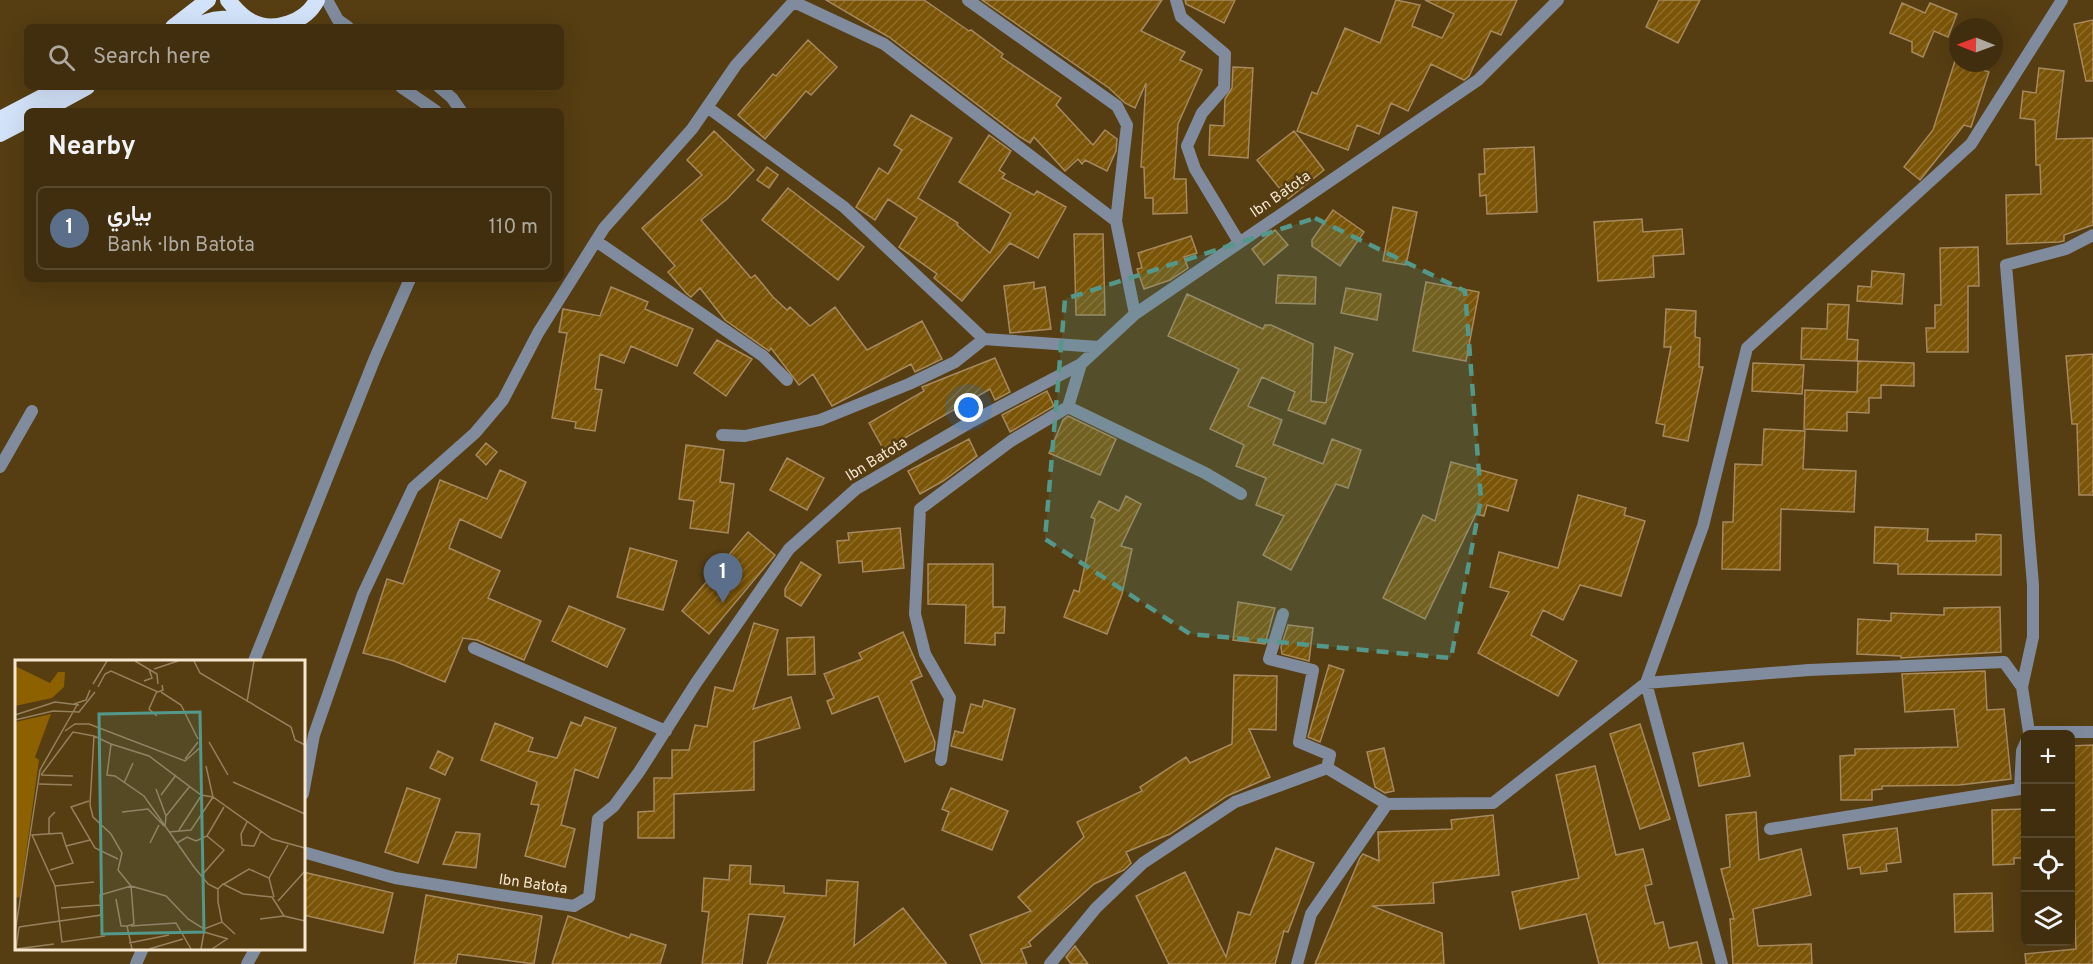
<!DOCTYPE html>
<meta charset="utf-8">
<style>
:root{--surface:#402e0e;--page:#473617;--text:#f1f3f6;--muted:#aea89e;--line:#594a2e;--accent:#8bbafc}
body{margin:0;font-family:Overpass,Vazirmatn,sans-serif;background:var(--page);color:var(--text)}
.controls{position:absolute;right:18px;bottom:18px;display:grid;overflow:hidden;border-radius:9px;box-shadow:0 6px 24px #0002}
.controls button{width:54px;height:54px;display:grid;place-items:center;padding:0;border:0;border-bottom:2px solid var(--line);background:var(--surface);color:var(--text);font:30px sans-serif}
.compass{position:absolute;left:1949px;top:18px;width:54px;height:54px;border-radius:50%;background:var(--surface);box-shadow:0 6px 24px #0002;rotate:271deg}
.you{position:absolute;left:969px;top:408px;width:21px;height:21px;margin:-15px;border:4px solid #fff;border-radius:50%;background:#1a73e8;box-shadow:0 0 0 9px #1a73e833}
.badge{display:grid;place-items:center;width:39px;height:39px;border-radius:50%;background:var(--accent);color:#fff;font-size:20px;font-weight:700}
.pin{position:absolute;translate:-50% -50px;filter:drop-shadow(0 2px 3px #0008)}
.pin::after{content:'';position:absolute;top:32px;width:21px;height:18px;background:inherit;clip-path:polygon(0 0,100% 0,50% 100%)}
.list{margin:0;padding:0;list-style:none}
h2{display:flex;justify-content:space-between;align-items:center;height:78px;margin:0;padding:0 24px;font-size:26px}
h2 small{font-size:20px;font-weight:400;color:var(--muted)}
.list li{display:grid;grid-template-columns:39px 1fr auto;gap:18px;align-items:center;box-sizing:border-box;height:84px;margin:0 12px 12px;padding:0 12px;border:2px solid var(--line);border-radius:9px}
.list b{display:block;font-size:22px;white-space:nowrap}
.list p{margin:0;font-size:20px;white-space:nowrap;color:var(--muted)}
.list em{font-size:20px;font-style:normal;color:var(--muted)}
.icon{flex:none;width:33px;height:33px;fill:none;stroke:currentColor;stroke-width:2;stroke-linecap:round;stroke-linejoin:round}
.map{position:relative;flex:none;width:2093px;height:964px;overflow:hidden}
.search{position:absolute;background:var(--surface);box-shadow:0 6px 24px #0002;left:24px;top:24px;width:540px;height:66px;display:flex;align-items:center;gap:15px;box-sizing:border-box;padding:0 21px;border-radius:9px;color:var(--muted);font-size:22px}
.panel{position:absolute;background:var(--surface);box-shadow:0 6px 24px #0002;left:24px;top:108px;width:540px;height:174px;border-radius:9px}
.map>svg:first-child{display:block}
</style>
<div class="map">
<svg width="2093" height="964" viewBox="0 0 2093 964">
<defs>
<pattern id="building-hatch" width="6" height="6" patternUnits="userSpaceOnUse" patternTransform="scale(1.5)"><rect width="6" height="6" fill="#7a5407"/><path d="M-1 1l2-2M0 6l6-6M5 7l2-2" fill="none" stroke="#8e6d2a"/></pattern>
</defs>
<rect width="100%" height="100%" fill="#563d12"/>
<!-- building -->
<path fill="url(#building-hatch)" stroke="#a6895f" stroke-width="1.5" d="M826,0H924L969,31L971,30L1003,54L1001,57L1061,98L1056,105L1093,145L1105,130L1117,139L1116,151L1107,171L1085,160L1082,164L1078,159L1065,171L1034,137L1030,143L1020,137L889,37Z
M982,0H1162L1141,31L1185,52L1180,60L1202,70L1178,124L1174,179H1186L1187,213L1153,214V198H1145L1144,167H1141L1146,83L1135,108L1125,103L1109,88Z
M1185,0H1235L1224,23L1186,4Z
M1396,0L1420,5L1412,26L1442,38L1454,14L1425,0H1517L1501,35L1491,31L1469,76L1464,80L1431,64L1408,111L1391,103L1379,134L1357,125L1348,150L1297,131L1312,92L1317,94L1345,28L1380,43Z
M1659,0H1700L1678,43L1646,27Z
M1902,3L1925,13L1930,3L1957,14L1948,37L1934,31L1923,57L1912,52V42L1890,33Z
M2093,20V81H2086L2074,24Z
M808,40L837,67L811,95L806,91L765,139L738,115L773,74L776,76Z
M1955,61L1989,72L1971,127L1964,125L1920,180L1904,167L1933,130Z
M1233,67L1253,68L1248,158L1209,155L1210,125L1224,126L1225,99L1232,88Z
M2039,68L2064,71L2056,139L2093,138V225L2064,235V241L2059,242L2007,244L2006,195L2041,194L2040,165H2036L2035,120L2020,118L2023,91L2036,93Z
M911,115L952,138L918,198L958,223L957,225L990,253L1011,214L959,182L989,135L1011,151L999,170L1005,174L1002,178L1034,195L1037,191L1066,207L1038,258L1010,243L962,301L934,278L937,274L899,247L917,218L888,199L875,220L856,207L879,168L888,174L902,150L894,145Z
M714,131L754,170L727,199L701,220L751,278L755,275L773,297L787,310L790,307L810,326L835,307L867,350L922,321L942,359L915,372L911,364L832,406L813,374L799,385L771,348L769,351L725,320L700,288L691,297L687,294L668,272L675,266L642,228L702,175L687,160Z
M1294,131L1324,170L1288,199L1257,160Z
M1534,147L1537,212L1487,214L1486,195L1480,196L1479,174H1485L1484,149Z
M767,167L778,175L769,188L757,180Z
M788,188L864,247L838,280L762,220Z
M1393,207L1417,212L1406,265L1383,261Z
M1333,210L1364,232L1340,266L1312,246V240Z
M1642,219L1643,232L1682,229L1684,254L1653,256L1654,277L1598,281L1594,222Z
M1275,230L1288,245L1264,265L1252,249Z
M1074,234H1103L1105,315H1076Z
M1191,236L1197,253L1184,257L1188,268L1170,280L1144,289L1137,269L1142,268L1138,253Z
M1978,247L1979,286H1968V352H1927L1926,328H1935V305H1941L1940,248Z
M1872,271L1904,274L1902,304L1857,301L1858,286L1871,287Z
M1278,275L1316,277L1315,304L1276,303Z
M1034,282V289L1045,287L1051,329L1010,333L1004,286Z
M1426,282L1479,292L1466,361L1413,351Z
M611,287L648,302L645,309L693,329L677,366L631,346L624,363L600,354L595,389L602,390L595,431L575,428L576,422L552,418L567,333L559,332L563,309L600,316Z
M1346,288L1381,294L1377,320L1341,313Z
M1187,294L1263,329L1265,325H1271L1313,344L1311,401L1326,403L1335,347L1353,354L1325,424L1288,410L1295,392L1262,377L1248,406L1282,420L1273,444L1323,464L1332,439L1361,450L1348,488L1336,484L1291,570L1263,555L1284,516L1256,505L1266,478L1236,466L1244,445L1210,429L1239,369L1168,336Z
M1828,304L1849,305L1847,339L1858,340L1857,361L1801,359L1802,328L1827,329Z
M1666,309L1696,311L1695,337L1700,338L1699,367H1703L1688,441L1663,436L1665,425L1656,423L1671,347H1664Z
M717,340L752,359L726,396L694,373Z
M2093,354V495H2079L2077,424H2072L2066,356Z
M995,358L1010,392L995,400L990,389L884,450L869,423L924,391L922,387Z
M1858,361L1914,363V386L1881,385V398H1869V413L1847,412V431L1804,429L1805,390L1857,392Z
M1753,363L1804,365L1802,394L1752,391Z
M1047,391L1054,406L1010,432L1002,415Z
M1068,416L1116,439L1100,475L1049,453L1063,420Z
M1764,429L1805,431L1803,469L1856,471L1854,512L1781,509L1780,570L1722,569L1723,522H1733L1735,464L1762,465Z
M969,439L977,456L943,481L920,494L908,471Z
M486,443L497,452L486,465L476,455Z
M686,445L724,450L720,482L734,484L728,533L690,528L694,501L679,499Z
M787,458L824,478L807,510L770,490Z
M1451,462L1517,480L1508,511L1487,505L1484,516L1476,514L1425,619L1383,598L1423,515L1435,521Z
M500,470L526,482L501,538L460,519L449,548L500,571L488,598L541,621L524,660L477,640L463,638L445,682L394,661L363,653L387,579L403,584L440,480L487,499Z
M1578,495L1626,508L1624,515L1645,521L1621,596L1580,585L1563,620L1543,610L1531,635L1577,661L1558,696L1478,653L1509,592L1490,587L1499,552L1558,568Z
M1126,496L1141,504L1121,546L1132,549L1122,594L1107,634L1064,617L1074,590L1079,592L1095,519L1091,517L1099,501L1119,511Z
M1875,527L1928,529L1927,541H1976V534L2001,535V575L1898,574V564L1874,563Z
M900,528L904,568L863,572L862,561L839,563L837,541L849,540L848,533Z
M748,532L775,555L709,634L682,611Z
M630,548L677,561L663,610L617,597Z
M801,562L821,575L801,606L785,596V589Z
M928,564H993V607H1005L1004,633H995V645L965,643L966,605L928,604Z
M1238,602L1275,608L1265,644L1233,640Z
M569,606L625,629L607,667L552,641Z
M2000,607L2001,652L1901,658V656L1857,654L1858,619L1891,621V613L1944,615V608Z
M754,623L778,630L753,709L791,697L800,728L754,742V790L674,794V838H638V812L654,811V778H672V750H689L695,725L707,727L715,687L733,691Z
M1288,625L1313,628L1309,661L1282,654L1281,647Z
M903,632L922,676L911,681L935,742L934,750L905,762L878,696L832,714L827,701L834,698L824,674L862,659L859,653Z
M814,637L815,674L788,675L787,638Z
M1329,665L1344,670L1320,742L1308,737Z
M1985,671L1987,710L2004,709L2011,779L1959,785L1882,786V789L1872,790V800H1841L1840,756L1855,755V749L1958,747L1954,709L1905,712L1902,674Z
M1234,675L1277,676L1276,730L1249,729L1270,777L1227,796L1170,834L1126,852L1131,863L1124,870L1094,884L1029,942L1031,946L1021,949L1027,964H982L970,935L1031,911L1018,897L1084,837L1077,822L1142,791L1140,787L1186,757L1190,763L1232,744Z
M984,700L1015,709L1002,760L951,746L955,731L963,733L971,704L982,707Z
M585,717L616,728L598,778L575,769L561,825L575,829L565,867L525,856L539,805L531,804L537,782L481,760L495,723L533,738L528,751L557,758L571,722L581,726Z
M1640,724L1670,819L1640,829L1610,734Z
M1743,743L1750,776L1699,786L1693,753Z
M2093,745V964H2026L2025,954L2076,949L2075,921H2070V746Z
M1384,748L1394,791L1385,793L1375,787L1367,752Z
M438,751L453,758L445,775L430,768Z
M1595,766L1616,855L1643,849L1652,884L1645,886L1655,924L1663,922L1669,948L1697,942L1702,964H1599L1586,914L1520,929L1512,892L1579,878L1556,775Z
M407,788L440,799L418,863L385,852Z
M951,788L1008,811L992,850L942,830L949,812L942,809Z
M2025,809V858H2014V864L1993,865L1992,810Z
M1756,812L1759,860L1801,849L1811,895L1753,909L1758,946L1811,944L1812,964H1733L1730,919H1734L1721,869L1730,867L1726,815Z
M1493,815L1499,875L1433,883L1434,903L1372,906L1442,933L1444,964H1315L1360,858L1363,854L1379,861L1378,832L1452,829L1451,820Z
M1897,828L1901,862L1886,864L1887,871L1861,874L1860,867L1848,869L1843,835Z
M456,832L480,834L476,868L443,864Z
M1276,848L1314,863L1288,932L1284,931L1275,964H1169L1136,896L1185,872L1226,957L1238,912L1250,915Z
M730,865L751,866L750,884L784,886V893L826,896L827,880L858,882L854,946L903,908L947,964H767L785,917L749,914L742,964H702L709,912L702,911L704,878L729,880Z
M303,872L393,893L383,933L303,915Z
M1992,893L1993,931L1955,932L1954,894Z
M426,895L542,916L534,964L458,954L456,964H414Z
M568,916L629,938L631,934L666,945L660,964H552Z
M1075,946L1088,964H1071L1066,957Z"/>
<g fill="none" stroke-linecap="round" stroke-linejoin="round">
<!-- minor -->
<path stroke="#808c9e" stroke-width="12" d="M968,0L1117,106L1127,125L1116,221L1135,314
M1176,0L1181,17L1225,54L1224,88L1202,113L1187,146L1195,169L1239,242
M794,2L884,44L1116,221
M707,107L844,207L984,339L1099,347
M596,241L763,356L787,380
M1068,407L1205,473L1241,494
M722,435L745,436L820,420L909,384L955,362L984,339
M0,467L32,411
M1283,614L1269,659L1313,670L1299,742L1330,755L1327,768
M474,648L666,731
M2022,687L2033,637V585L2006,265L2066,249L2093,235
M941,760L950,698L925,654L915,614L920,509L1011,441L1068,407L1081,364
M303,794L314,735L363,594L413,488L475,433L503,400L538,333L604,228L692,129L736,65L795,0
M1770,829L2020,789L2022,751L2026,742
M303,852L395,878L494,894L574,906L589,897L598,819L614,806L639,772L696,683L789,549L856,489L969,423L1081,364L1135,314L1478,80L1558,0
M247,964L256,948
M1050,964L1096,908L1143,863L1235,802L1327,768L1387,804L1493,803L1646,683L1809,670L2004,662L2022,687L2029,732H2093
M1297,964L1311,914L1387,804
M1722,964L1646,683L1703,526L1747,348L1971,144L2062,0"/>
<!-- tertiary -->
<path stroke="#808c9e" stroke-width="12" d="M327,0L338,20L348,27
M401,87L436,111
M439,87L452,98L461,111
M254,661L375,358L410,279
M136,964L143,948"/>
<!-- trunk -->
<path stroke="#d2e2f8" stroke-width="16" d="M228,0C235,9 242,17 252,22C274,33 306,22 317,0
M173,27L208,0
M195,27C214,16 227,18 248,22
M43,111L87,87
M0,119L61,87
M0,134L27,120"/>
</g>
<!-- marked area -->
<path fill="#54988b" fill-opacity="0.2" stroke="#54988b" stroke-width="4.5" stroke-dasharray="12 8" stroke-linejoin="round" d="M1315,218L1465,291L1481,499L1451,658L1190,634L1045,539L1065,299Z"/>
<g text-anchor="middle" dominant-baseline="central" stroke-width="5" stroke-linejoin="round" paint-order="stroke">
<!-- street labels -->
<g font-size="15" fill="#f6e7d0" stroke="#563d12">
<text transform="translate(1281 195) rotate(-35)">Ibn Batota</text>
<text transform="translate(877 460) rotate(-32)">Ibn Batota</text>
<text transform="translate(533 885) rotate(8)">Ibn Batota</text>
</g>
</g>
<!-- overview -->
<g transform="translate(15 660)">
<rect width="290" height="290" fill="#563d12"/>
<path d="M0,6L35,23L43,12H50L49,27L37,38L0,46ZM36,54L20,97L24,100L5,237L0,238V62Z" fill="#8d6000"/>
<path fill="none" stroke="#96815e" stroke-width="1.5" d="M120,1L142,14L143,24M179,1L185,13L276,67L280,80L290,85M139,9L163,1M129,21L137,18L134,9M78,24L92,1M83,27L90,14L96,11L143,32L148,30L147,25M146,32L166,45L183,79M232,42L239,1M59,44L71,40L75,30M0,55L40,42L64,45M142,56L134,49L142,31M0,60L38,51L64,52L80,32M50,71L60,64H74L170,101L187,86M79,76L75,145L78,157L96,174L107,193L103,210L116,226L119,264L112,266L117,289M194,82L213,115M96,84L134,96L186,135L198,137L257,179L290,188M170,99L183,82M26,115L58,72L79,76L96,84L92,115L100,116L129,136L179,207L193,224L203,229M26,115L58,116M218,122L290,154M109,123L118,103M24,124L57,125M141,129L151,156M146,135L161,115M74,141L56,147L80,188L103,199M107,152L133,149L149,166M232,162L226,174L227,185L239,186L246,171M150,167L151,156L175,126M164,170L186,136M154,172L176,170L198,137L191,106M34,174V158L40,152M75,180L51,186L47,173L17,175L40,226L47,282L90,276M135,183L144,165M162,183L172,177L181,181L192,176L209,147M35,210L58,203L51,186M187,215L209,190L192,176M254,218L273,185M209,224L234,209L254,218L259,237M40,226L79,222M101,239L106,266H112M263,241L290,211M46,248L86,245M245,259L269,256M207,262L203,242V229L208,224L228,234L257,237L269,256L290,261M116,266L161,263L176,289M4,267L86,255L85,235L116,226L151,236L173,259L189,269L207,262L220,274M0,273L25,110L62,45M114,283L154,275M1,289L4,267M1,289L39,284M134,289L168,279M186,289L189,272L213,279M197,289L212,279"/>
<path fill="#54988b" fill-opacity="0.15" stroke="#54988b" stroke-width="3" d="M185,52L189,272L87,274L84,54Z"/>
<rect width="290" height="290" fill="none" stroke="#f6e7d0" stroke-width="3"/>
</g>
</svg>
<div class="controls">
<button>+</button>
<button>−</button>
<button><svg class="icon" aria-label="locate" viewBox="0 0 24 24"><circle cx="12" cy="12" r="6"/><path d="M12 2v4M12 18v4M2 12h4M18 12h4"/></svg></button>
<button><svg class="icon" aria-label="layers" viewBox="0 0 24 24"><path d="M12 4l9 5-9 5-9-5zM3 14l9 5 9-5"/></svg></button>
</div>
<svg class="compass" viewBox="-18 -18 36 36"><path d="M0-13l5 13h-10z" fill="#e53935"/><path d="M0 13l5-13h-10z" fill="#aea89e"/></svg>
<div class="you"></div>
<div class="pin badge" style="left:723px;top:603px;background:#5c6f8a">1</div>
<div class="search"><svg class="icon" aria-label="search" viewBox="0 0 24 24"><circle cx="10" cy="10" r="6"/><path d="M15 15l6 6"/></svg>Search here</div>
<section class="panel">
<h2>Nearby<small></small></h2>
<ul class="list">
<li><span class="badge" style="background:#5c6f8a">1</span><div><b>بياري</b><p>Bank · Ibn Batota</p></div><em>110 m</em></li>
</ul>
</section>
</div>
